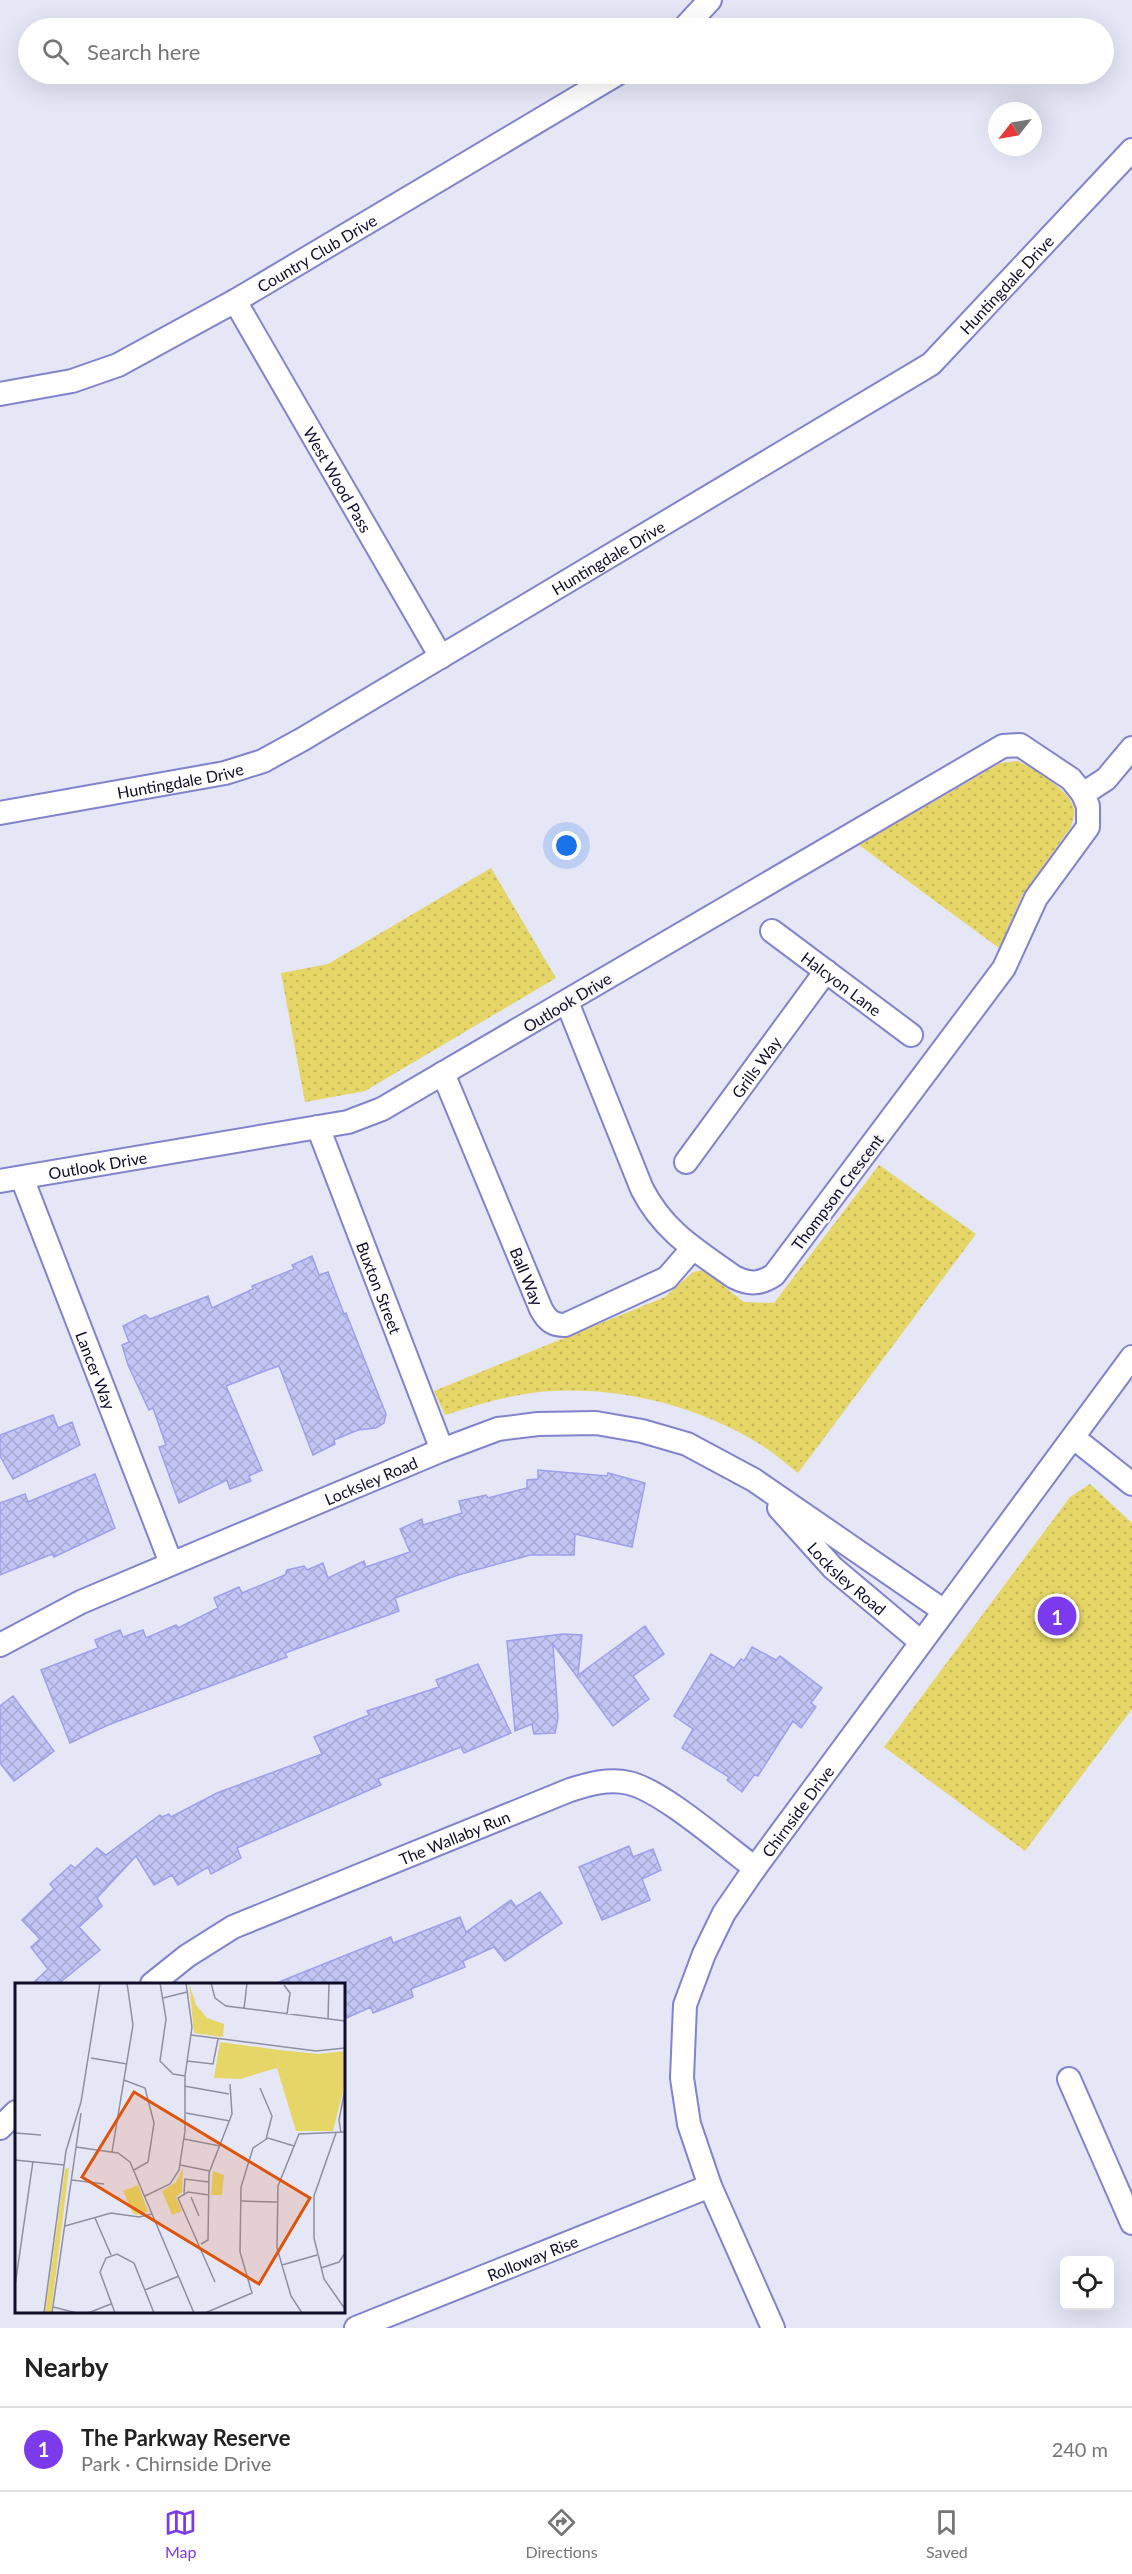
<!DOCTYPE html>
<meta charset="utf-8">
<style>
:root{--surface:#fff;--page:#f2f2f2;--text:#222;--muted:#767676;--line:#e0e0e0;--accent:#7c3aed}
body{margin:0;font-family:Lato,sans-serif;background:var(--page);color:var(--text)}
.controls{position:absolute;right:18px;bottom:18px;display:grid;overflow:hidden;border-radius:9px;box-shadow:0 6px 24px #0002}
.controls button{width:54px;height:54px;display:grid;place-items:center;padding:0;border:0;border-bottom:2px solid var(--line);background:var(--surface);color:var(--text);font:30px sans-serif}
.compass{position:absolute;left:988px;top:102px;width:54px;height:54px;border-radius:50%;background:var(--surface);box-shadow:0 6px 24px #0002;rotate:239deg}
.you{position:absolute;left:567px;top:846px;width:21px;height:21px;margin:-15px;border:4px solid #fff;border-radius:50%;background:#1a73e8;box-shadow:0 0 0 9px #1a73e833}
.badge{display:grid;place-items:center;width:39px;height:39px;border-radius:50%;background:var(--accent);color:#fff;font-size:20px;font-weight:700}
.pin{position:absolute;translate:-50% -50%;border:3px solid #fff;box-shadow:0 2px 6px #0006}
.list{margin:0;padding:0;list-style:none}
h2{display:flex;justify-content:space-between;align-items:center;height:78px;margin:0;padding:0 24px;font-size:26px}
h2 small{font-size:20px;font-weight:400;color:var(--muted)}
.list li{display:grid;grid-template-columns:39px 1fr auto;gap:18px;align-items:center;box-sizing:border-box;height:84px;padding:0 24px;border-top:2px solid var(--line)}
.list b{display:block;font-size:22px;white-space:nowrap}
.list p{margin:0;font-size:20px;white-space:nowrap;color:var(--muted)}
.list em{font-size:20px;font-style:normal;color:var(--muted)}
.icon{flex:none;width:33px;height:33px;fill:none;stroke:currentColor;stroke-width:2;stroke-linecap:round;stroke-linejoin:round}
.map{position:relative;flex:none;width:1132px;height:2328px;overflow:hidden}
.search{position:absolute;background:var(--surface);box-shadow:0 6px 24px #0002;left:18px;right:18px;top:18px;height:66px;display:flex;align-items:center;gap:15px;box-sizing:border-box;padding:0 21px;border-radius:33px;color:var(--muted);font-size:22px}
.sheet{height:162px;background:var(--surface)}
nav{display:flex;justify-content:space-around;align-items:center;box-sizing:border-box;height:84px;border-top:2px solid var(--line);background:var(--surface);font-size:16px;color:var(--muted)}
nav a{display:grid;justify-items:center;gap:3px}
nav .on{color:var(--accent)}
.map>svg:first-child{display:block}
</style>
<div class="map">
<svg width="1132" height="2328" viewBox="0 0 1132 2328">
<defs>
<pattern id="park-dots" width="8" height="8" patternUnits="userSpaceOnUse" patternTransform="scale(1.5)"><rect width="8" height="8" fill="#e5d667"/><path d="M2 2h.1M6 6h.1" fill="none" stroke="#c3b659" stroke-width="1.8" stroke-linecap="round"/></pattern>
<pattern id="building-cross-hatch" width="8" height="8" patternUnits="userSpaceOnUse" patternTransform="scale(1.5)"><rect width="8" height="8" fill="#c3c6f4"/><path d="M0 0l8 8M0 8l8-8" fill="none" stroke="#a6a9d1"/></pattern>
</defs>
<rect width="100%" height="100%" fill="#e5e6f6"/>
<!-- park -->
<path fill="url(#park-dots)" d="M1017,761C1032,766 1066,789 1072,803C1076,811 1074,818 1071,827L1022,896L999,948L859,845L1000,763Z
M491,868L556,978L365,1091L305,1102L281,973L328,964Z
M879,1165L976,1234L798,1473C785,1463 772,1451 758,1443C698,1406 622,1387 552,1391C515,1393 480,1404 445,1415L434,1391L665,1297L693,1272L703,1270L744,1302L774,1303Z
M1090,1484L1132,1523V1709L1025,1851L884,1747L1070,1497Z"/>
<!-- building -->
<path fill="url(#building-cross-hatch)" stroke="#9ea0ec" stroke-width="1.5" d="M312,1256L319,1275L328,1272L344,1314L346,1313L386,1414L384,1423L376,1428L358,1430L334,1440L335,1444L313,1455L279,1366L270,1369L226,1386L262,1470L249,1476L251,1481L230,1489L227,1480L179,1503L159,1447L166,1445L153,1408L149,1410L128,1365L122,1345L129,1342L123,1326L145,1315L150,1319L208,1296L212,1308L253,1289L252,1286L294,1269L292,1265Z
M53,1415L58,1428L72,1422L80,1445L13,1479L0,1456V1435Z
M538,1470L607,1476L608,1473L645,1483L632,1547L575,1534L574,1555H530L458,1575L395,1598L399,1611L285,1653L287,1657L108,1725L70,1743L41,1670L98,1648L95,1640L120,1630L123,1637L143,1630L146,1638L176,1625L178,1628L218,1608L214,1598L239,1587L242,1593L285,1575L287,1570L304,1566L307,1570L323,1563L328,1578L364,1561L366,1567L410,1552L400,1529L422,1519L423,1525L462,1513L459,1501L486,1495L488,1498L527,1488V1480L538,1479Z
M95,1474L115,1528L54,1557L52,1554L0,1575V1503L25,1494L28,1502Z
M645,1626L664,1654L633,1676L649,1699L613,1726L553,1644L558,1718L555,1733L534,1734L532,1724L515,1731L507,1641L563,1634L582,1635L578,1675Z
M752,1647L776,1660L780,1656L822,1688L811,1703L816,1707L801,1728L793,1721L758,1776L754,1775L742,1792L727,1780L729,1777L682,1748L693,1729L674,1716L711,1654L734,1668L741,1659L744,1661Z
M478,1664L511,1733L464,1753L461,1747L378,1779L381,1785L237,1848L241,1858L211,1874L208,1867L178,1885L172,1875L154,1885L136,1856L97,1898L102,1906L79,1927L100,1950L58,1984H32L48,1969L31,1947L40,1939L22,1920L54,1889L50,1884L71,1865L75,1868L97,1848L106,1855L160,1815L162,1817L169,1814L171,1817L217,1793L322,1754L314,1737L369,1715L367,1711L439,1687L436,1680Z
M13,1696L54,1751L14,1781L0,1763V1706Z
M629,1846L633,1857L653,1849L661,1870L642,1879L650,1900L602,1920L579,1867Z
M540,1892L562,1923L505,1961L494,1947L463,1961L465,1967L411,1989L413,1997L373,2013L371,2007L344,2019V1984H274L391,1937L393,1943L460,1917L466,1932L511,1900L516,1907Z"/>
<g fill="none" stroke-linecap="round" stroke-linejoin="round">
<defs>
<g id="street">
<path d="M684,28L710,0"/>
<path id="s1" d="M235,301L441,657"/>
<path id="s2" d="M0,394L72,381L118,365L235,301L617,74"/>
<path d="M1083,794L1106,779L1132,748"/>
<path id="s3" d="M0,813L225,773L263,761L303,739L931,364L1132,150"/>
<path id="s4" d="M772,931L911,1035"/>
<path id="s5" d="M443,1073L541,1309C547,1320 552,1325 565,1325L667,1278L693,1248"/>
<path id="s6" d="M318,1127L442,1450"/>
<path id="s7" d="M686,1162L826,971"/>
<path id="s8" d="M22,1178L171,1563"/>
<path id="s9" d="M0,1181L348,1122L382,1109L1003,746L1020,745L1071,779L1083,794L1088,806V827L1036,898L1004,968L774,1275C760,1284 750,1285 734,1277C696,1250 664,1232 642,1189L567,1002"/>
<path d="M1074,1438L1132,1484"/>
<path id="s10" d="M779,1508L833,1568L921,1642"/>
<path id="s11" d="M0,1645L81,1602L442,1450L498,1429L538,1424L596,1423L642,1431L687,1444L754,1480L944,1611"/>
<path id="s12" d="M152,1984L187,1956L233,1927L570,1790C589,1784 609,1778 629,1783C663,1791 725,1846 755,1868"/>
<path d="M1069,2079L1132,2223"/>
<path d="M0,2128L16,2112"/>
<path id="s13" d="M356,2328L710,2186"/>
<path id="s14" d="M773,2328L710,2186L689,2124L682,2078L685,2005L704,1954L724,1913L755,1868L1132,1357"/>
</g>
</defs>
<!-- street casing -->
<use href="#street" stroke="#8183cc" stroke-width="26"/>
<!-- street -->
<use href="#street" stroke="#fff" stroke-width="22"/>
</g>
<g text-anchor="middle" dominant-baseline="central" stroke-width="5" stroke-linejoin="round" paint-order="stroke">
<!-- street labels -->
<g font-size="16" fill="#0f0d29" stroke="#f5f5f5">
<text stroke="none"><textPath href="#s2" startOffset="350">Country Club Drive</textPath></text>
<text stroke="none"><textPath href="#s3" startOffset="1155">Huntingdale Drive</textPath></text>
<text stroke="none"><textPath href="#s1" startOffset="206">West Wood Pass</textPath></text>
<text stroke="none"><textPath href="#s3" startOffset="669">Huntingdale Drive</textPath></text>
<text stroke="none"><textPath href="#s3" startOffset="183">Huntingdale Drive</textPath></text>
<text stroke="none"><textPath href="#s4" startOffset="87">Halcyon Lane</textPath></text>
<text transform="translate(567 1002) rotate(-31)">Outlook Drive</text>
<text stroke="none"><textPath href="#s7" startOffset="118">Grills Way</textPath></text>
<text stroke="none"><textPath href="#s9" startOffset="99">Outlook Drive</textPath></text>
<text transform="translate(837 1192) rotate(-53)">Thompson Crescent</text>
<text stroke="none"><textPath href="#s5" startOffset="220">Ball Way</textPath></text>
<text stroke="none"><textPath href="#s6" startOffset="172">Buxton Street</textPath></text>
<text stroke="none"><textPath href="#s8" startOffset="206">Lancer Way</textPath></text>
<text stroke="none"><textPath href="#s11" startOffset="406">Locksley Road</textPath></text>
<text stroke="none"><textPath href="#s10" startOffset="98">Locksley Road</textPath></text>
<text stroke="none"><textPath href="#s14" startOffset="566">Chirnside Drive</textPath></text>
<text stroke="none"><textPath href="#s12" startOffset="338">The Wallaby Run</textPath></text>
<text stroke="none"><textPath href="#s13" startOffset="190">Rolloway Rise</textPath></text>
</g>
</g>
<!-- overview -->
<g transform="translate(15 1983)">
<rect width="330" height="330" fill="#e5e6f6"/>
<path d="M264,67L304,71L330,68V100L318,148H281L262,85ZM54,185L36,330H30L50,186Z" fill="#e5d667"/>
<path d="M174,0L181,22L192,35L209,41L208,54L179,50ZM205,59L264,67L262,85L225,96L199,95ZM168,184L167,209L161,214L167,228L157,232L147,208L161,199ZM198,188L209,192L207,212H196ZM123,202L133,228L126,232L118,231L108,208Z" fill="#e5d667"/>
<path fill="none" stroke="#8f8fa4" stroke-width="1.5" d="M145,0L151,36L145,78L158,91L170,93M196,0L200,15L211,23L330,38M269,2L275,10L272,31M148,15L172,9M229,26L232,0M313,36L314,0M176,52L301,68L330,65M76,75L112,81M172,78L198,81L203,56M109,97L130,105L139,140L133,179L119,187M169,103L214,111M245,105L257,133L251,156M171,130L215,138M0,150L26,152M321,150L299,213V255L309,296L330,326M326,150L324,137L330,106M169,156L205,163M61,164L103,170L115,179L179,330M97,169L118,42L112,0M0,177L49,182M165,182L195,188M57,197L89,201M169,210L170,196L194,199M194,212L173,209L163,215L200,299M130,213L155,201L164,187L170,148V93L177,44L171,0M176,214L184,233M225,218L262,219M80,235L96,272M50,243L96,230L124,234L137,231M186,261L193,257L194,190L217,131L215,101M267,282L302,272M306,285L324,279L330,270M0,303L18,178M130,307L164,293M38,324L62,330M29,330L51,168L66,119L85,0M37,330L66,130M73,330L96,321M100,330L85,289L91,275L102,271L119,280L139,330M190,330L237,310L225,269L226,204L238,165L253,155L279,163M287,330L276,313L262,265L263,203L284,151L330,149"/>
<path fill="#dd550d" fill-opacity="0.15" stroke="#dd550d" stroke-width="3" d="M119,109L295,215L244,301L67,194Z"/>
<rect width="330" height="330" fill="none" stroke="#0f0d29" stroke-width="3"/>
</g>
</svg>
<div class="controls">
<button><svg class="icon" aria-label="locate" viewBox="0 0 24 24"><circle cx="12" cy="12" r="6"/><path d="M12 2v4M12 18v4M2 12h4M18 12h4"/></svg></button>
</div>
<svg class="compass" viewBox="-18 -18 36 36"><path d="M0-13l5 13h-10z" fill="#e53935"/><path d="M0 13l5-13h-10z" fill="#767676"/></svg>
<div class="you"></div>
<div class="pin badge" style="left:1057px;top:1616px">1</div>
<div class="search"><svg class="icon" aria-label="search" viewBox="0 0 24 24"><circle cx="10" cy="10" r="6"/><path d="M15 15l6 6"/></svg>Search here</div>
</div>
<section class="sheet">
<h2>Nearby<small></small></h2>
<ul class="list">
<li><span class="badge">1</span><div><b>The Parkway Reserve</b><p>Park · Chirnside Drive</p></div><em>240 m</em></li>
</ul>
</section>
<nav>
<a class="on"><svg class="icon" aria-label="map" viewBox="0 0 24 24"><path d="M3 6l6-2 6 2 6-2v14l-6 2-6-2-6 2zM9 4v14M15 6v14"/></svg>Map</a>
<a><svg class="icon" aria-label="directions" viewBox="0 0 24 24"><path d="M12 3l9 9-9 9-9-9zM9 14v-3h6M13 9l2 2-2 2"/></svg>Directions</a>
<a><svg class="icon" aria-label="saved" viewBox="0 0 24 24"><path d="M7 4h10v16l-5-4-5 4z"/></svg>Saved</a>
</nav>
